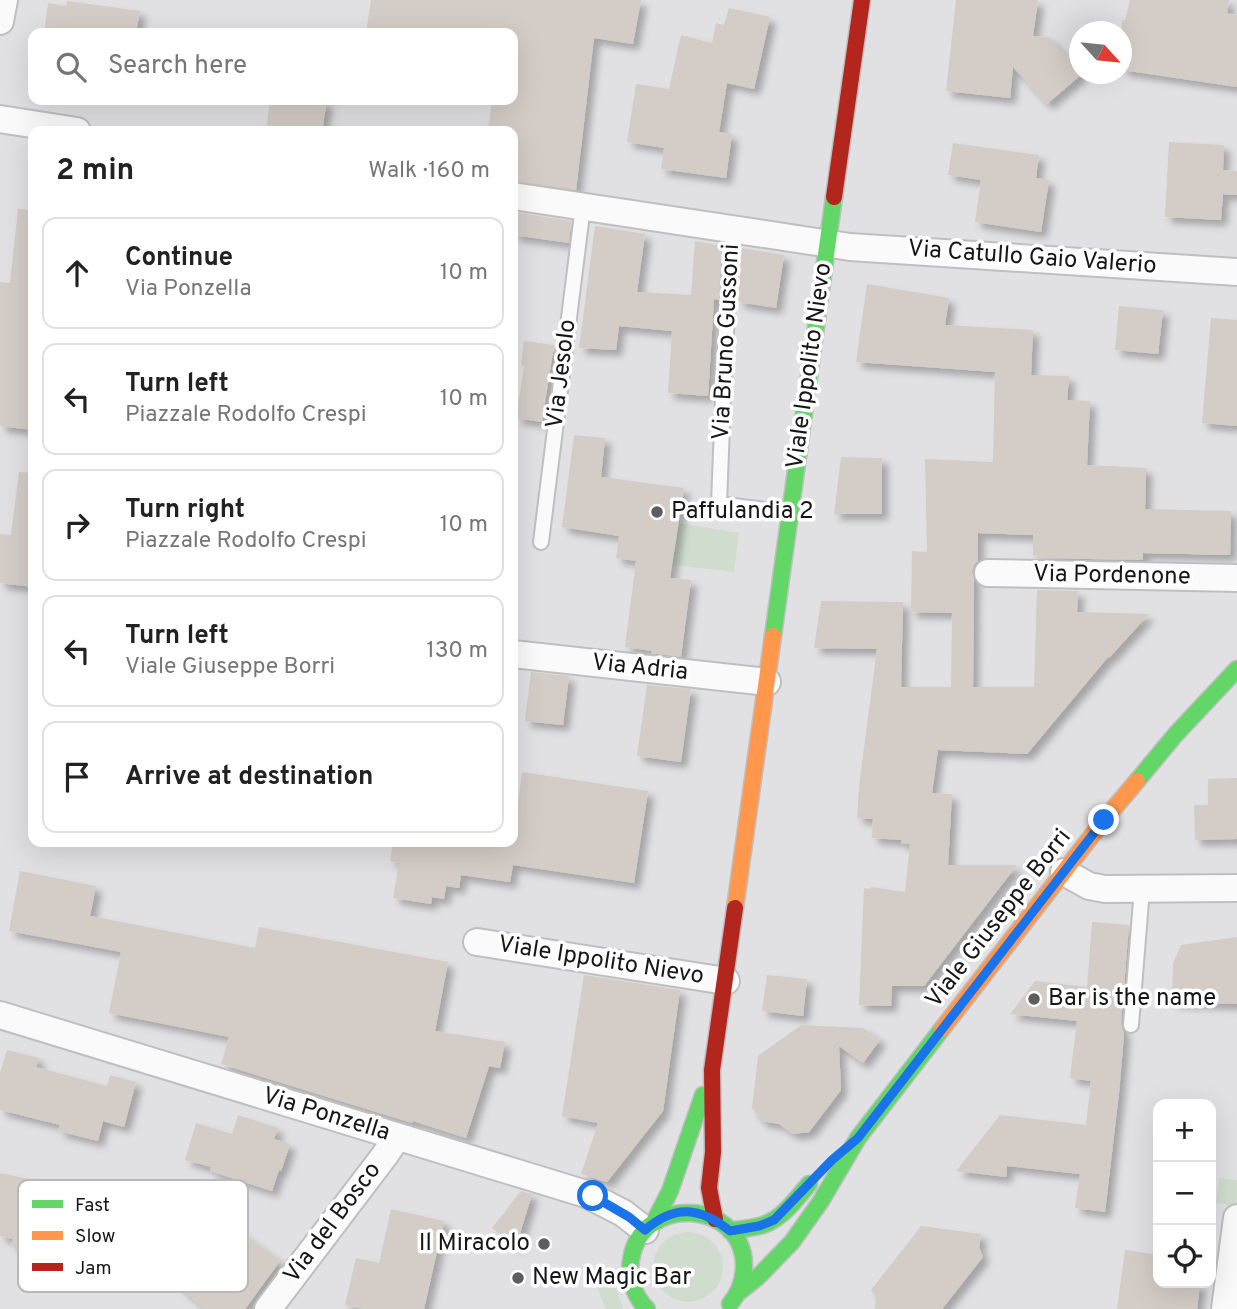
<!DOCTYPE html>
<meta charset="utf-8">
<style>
:root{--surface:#fff;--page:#f6f6f6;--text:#222;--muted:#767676;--line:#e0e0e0}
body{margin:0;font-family:Overpass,sans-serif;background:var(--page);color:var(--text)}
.controls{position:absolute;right:21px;bottom:21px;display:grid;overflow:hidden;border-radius:14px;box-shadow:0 7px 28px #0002}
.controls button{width:63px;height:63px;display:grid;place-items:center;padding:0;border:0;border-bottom:2px solid var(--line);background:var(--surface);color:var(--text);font:35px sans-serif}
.compass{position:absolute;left:1069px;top:21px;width:63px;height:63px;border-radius:50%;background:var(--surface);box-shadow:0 7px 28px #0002;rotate:117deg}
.stop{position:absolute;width:21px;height:21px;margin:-16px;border:5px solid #1a73e8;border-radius:50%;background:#fff}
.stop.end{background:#1a73e8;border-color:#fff;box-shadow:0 2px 7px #0008}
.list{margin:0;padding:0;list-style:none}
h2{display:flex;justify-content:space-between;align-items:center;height:91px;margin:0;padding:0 28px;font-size:30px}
h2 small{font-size:23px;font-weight:400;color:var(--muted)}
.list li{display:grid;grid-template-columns:46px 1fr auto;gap:21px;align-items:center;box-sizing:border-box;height:112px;margin:0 14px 14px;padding:0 14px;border:2px solid var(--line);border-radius:14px}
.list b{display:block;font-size:26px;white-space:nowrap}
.list p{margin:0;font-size:23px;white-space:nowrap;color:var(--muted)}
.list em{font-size:23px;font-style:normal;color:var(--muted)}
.icon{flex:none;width:38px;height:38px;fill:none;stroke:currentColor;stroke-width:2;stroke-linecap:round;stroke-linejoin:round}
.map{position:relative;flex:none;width:1237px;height:1309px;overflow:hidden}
.search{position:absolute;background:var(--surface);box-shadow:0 7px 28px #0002;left:28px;top:28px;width:490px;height:77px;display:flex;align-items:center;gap:18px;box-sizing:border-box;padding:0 24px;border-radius:14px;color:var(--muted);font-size:26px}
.panel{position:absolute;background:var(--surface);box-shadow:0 7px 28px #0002;left:28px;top:126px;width:490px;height:721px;border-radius:14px}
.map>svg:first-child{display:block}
</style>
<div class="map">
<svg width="1237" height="1309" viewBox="0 0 1237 1309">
<defs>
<filter id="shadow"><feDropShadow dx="6" dy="6" stdDeviation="3.5" flood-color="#0004"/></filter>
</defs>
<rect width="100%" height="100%" fill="#e1e1e4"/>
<!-- green -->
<path fill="#d0ddce" d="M678,523L739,533L734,572L647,562Z
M1219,1178L1237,1180V1206L1216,1203Z
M653 1267a35 35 0 1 1 70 0a35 35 0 1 1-70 0Z
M611,1276L622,1305L623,1309H606L597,1287Z"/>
<!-- building -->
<path fill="#d4ccc6" filter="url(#shadow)" d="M371,0H641L633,44L594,38L576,190L513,181V131H488L492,100H513V33H366Z
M956,0H1038L1033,36L1048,37L1080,70V74H1082L1047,104L1013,67L1010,98L946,91Z
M1130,0H1229L1227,13L1237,15V87L1122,70V20H1125Z
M67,1L140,11L136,33H44L48,3L66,6Z
M729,8L770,17L754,89L727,83L719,132L732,134L726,178L661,169L664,148L627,142L636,84L669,89L681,35L712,43L716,23L724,25Z
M270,100H327L322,131H266Z
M1169,142L1224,145L1223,170L1237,171V195L1223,194L1221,220L1165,217Z
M953,143L1039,155L1036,178L1049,180L1041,232L975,222L981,180L948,175Z
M18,209L33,210V430L0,426V282L10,283Z
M513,212L571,221L569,243L513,235Z
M595,226L645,234L637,292L691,295L695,241L722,246L719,300L714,299L708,396L668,393L672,331L619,326L616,350L579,348Z
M742,248L784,255L776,308L738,302Z
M867,284L949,298L945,325L1033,330L1031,375L1069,376L1067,400L1090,401L1087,465L1146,468L1145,509L1231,511L1230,555L1143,553V560L1038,558V555L1033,556V535L978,533V561L974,565L972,572L974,580L973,687H1034L1037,590L1078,591L1077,612L1149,614L1109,658L1108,657L1027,754L938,750L932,793L952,794L948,865H1017L924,986H892L891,1006L859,1005L864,888L870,889L871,887L905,892L910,844L901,843V840L872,838L873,819L857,818L859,786L877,649L814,648L821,601L903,602L901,687H951L952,613L911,612L912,551L927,552L925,459L993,462L995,372L856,362Z
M1119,306L1163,310L1158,354L1115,350Z
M1211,318L1237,320V426L1202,423Z
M524,341L554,345L542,422L516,418L524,366L521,365Z
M574,435L605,438L601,477L684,488L670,578L691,580L681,657L651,653L652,651L625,647L636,561L616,558L619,536L562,527Z
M841,457L882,458V514H834Z
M19,472L33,473V587L0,583V534L11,535Z
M531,672L569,676L563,725L525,721Z
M647,685L691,689L681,762L637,756Z
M522,772L648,791L634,883L513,865L510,882L461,875L459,888L446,886L444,899L432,897L431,904L393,898L399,863L390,861L393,842H513Z
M1237,778V839L1195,840L1194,805H1208V779Z
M20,871L96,886L90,916L255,948L259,927L448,962L435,1031L505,1042L500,1068L489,1066L466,1138L413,1121L412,1123L409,1122L221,1064L229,1037L109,1013L121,952L9,931Z
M1092,922L1129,925L1121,1024L1124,1035L1119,1093L1105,1212L1075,1208L1080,1174L1007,1166L1006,1177L956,1171L1000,1115L1086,1125L1091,1081L1070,1078L1077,1021L1010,1014L1035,981L1087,987Z
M1237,937V1004L1172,1002L1173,963L1181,945Z
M584,975L680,990L663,1111L607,1182L581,1174L598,1123L562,1116Z
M767,975L807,979L803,1016L762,1011Z
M801,1025L863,1028L880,1040L863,1063L839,1046L841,1090L809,1132L793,1134L779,1124L762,1121L752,1108L758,1056Z
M7,1050L39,1058L36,1067L107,1086L110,1075L136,1082L124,1127L103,1121L98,1141L58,1131L60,1125L0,1110V1073Z
M238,1115L278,1128L274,1139L290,1144L281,1171L279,1170L272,1191L210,1171L211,1167L185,1160L196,1123L232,1134Z
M0,1173L64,1186L63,1192L90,1198L78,1259L11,1245L13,1239L0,1236Z
M521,1191L532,1194L516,1247L492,1228Z
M201,1202L280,1261L245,1309H204L177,1284Z
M391,1209L444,1221L424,1309H362L345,1305L356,1258L379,1263Z
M921,1226L981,1234L979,1247L983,1257L942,1309H875L876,1298L871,1290Z
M1125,1250L1158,1255V1283H1200L1197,1309H1117Z"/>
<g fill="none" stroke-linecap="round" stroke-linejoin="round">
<defs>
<path id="lane" d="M733,228L725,347L719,504L788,513
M541,542L583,206
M1131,1025L1142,889"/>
<path id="street" d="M0,21L4,0
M0,119L77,131
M513,196L850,247L1237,272
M988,573L1237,578
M513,654L767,682
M1064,872L1089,886L1105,889L1237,888
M477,942L726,981
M0,1015L586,1194L623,1213L645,1230
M268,1309L385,1155L397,1137
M1225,1309L1237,1218"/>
<path id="fast" d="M773,636L834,197
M1137,781L1176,734L1237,669
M654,1222L670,1191L703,1095
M730,1231C741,1229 753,1228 763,1225C783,1218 796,1199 809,1184
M739,1292L758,1277L792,1242L821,1201L858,1138L942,1029
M647,1309C634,1296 628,1278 631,1260C641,1193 743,1200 744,1265C744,1280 740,1292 730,1304"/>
<path id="slow" d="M735,908L773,636
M942,1029L1104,820L1137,781"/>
<path id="jam" d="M834,197L862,0
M715,1219L709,1188L713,1152L712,1070L735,908"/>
</defs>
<!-- lane casing -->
<use href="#lane" stroke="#bfbfc1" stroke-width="18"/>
<!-- street casing -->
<use href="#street" stroke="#bfbfc1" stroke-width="30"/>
<!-- fast casing -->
<use href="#fast" stroke="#bfbfc1" stroke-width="19"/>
<!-- slow casing -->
<use href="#slow" stroke="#bfbfc1" stroke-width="19"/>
<!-- jam casing -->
<use href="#jam" stroke="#bfbfc1" stroke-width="19"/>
<!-- lane -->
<use href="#lane" stroke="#fafafb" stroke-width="14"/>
<!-- street -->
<use href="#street" stroke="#fafafb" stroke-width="26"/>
<!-- fast -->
<use href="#fast" stroke="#63d668" stroke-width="16"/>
<!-- slow -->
<use href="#slow" stroke="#ff974d" stroke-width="16"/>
<!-- jam -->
<use href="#jam" stroke="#b3261e" stroke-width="16"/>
</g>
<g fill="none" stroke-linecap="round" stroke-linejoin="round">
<!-- route -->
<path stroke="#1a73e8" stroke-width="9" d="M593,1196L629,1217L645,1230C675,1204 700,1207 730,1231L759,1226L774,1220L832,1160L858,1138L1104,820"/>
</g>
<!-- markers -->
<g fill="#5d5d5f" stroke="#fff" stroke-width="2.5">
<circle cx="657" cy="512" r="7"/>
<circle cx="1034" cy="999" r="7"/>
<circle cx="544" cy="1244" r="7"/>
<circle cx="518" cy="1278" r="7"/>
</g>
<g text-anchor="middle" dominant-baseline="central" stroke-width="7" stroke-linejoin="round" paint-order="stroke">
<!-- street labels -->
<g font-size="24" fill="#161618" stroke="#fff">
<text transform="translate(1032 258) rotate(4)">Via Catullo Gaio Valerio</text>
<text transform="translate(727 342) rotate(-87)">Via Bruno Gussoni</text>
<text transform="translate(810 366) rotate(-82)">Viale Ippolito Nievo</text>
<text transform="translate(562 374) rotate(-83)">Via Jesolo</text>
<text transform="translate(1112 576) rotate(1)">Via Pordenone</text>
<text transform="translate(640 668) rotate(6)">Via Adria</text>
<text transform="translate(999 919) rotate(-52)">Viale Giuseppe Borri</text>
<text transform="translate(601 961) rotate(9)">Viale Ippolito Nievo</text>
<text transform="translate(326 1115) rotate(17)">Via Ponzella</text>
<text transform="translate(333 1223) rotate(-53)">Via del Bosco</text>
</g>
<!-- poi labels -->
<g font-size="24" fill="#161618" stroke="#fff" text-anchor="start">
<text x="671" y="512">Paffulandia 2</text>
<text x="1048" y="999">Bar is the name</text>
<text x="530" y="1244" text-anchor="end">Il Miracolo</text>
<text x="532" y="1278">New Magic Bar</text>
</g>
</g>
<!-- legend -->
<rect x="18" y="1180" width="230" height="112" rx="10" fill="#fff" stroke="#b9b9ba" stroke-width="2"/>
<rect x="32" y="1200" width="31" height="8" fill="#63d668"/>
<rect x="32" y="1231" width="31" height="9" fill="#ff974d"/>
<rect x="32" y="1263" width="31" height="8" fill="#b3261e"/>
<g font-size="19" fill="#161618">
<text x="75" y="1211">Fast</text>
<text x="75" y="1242">Slow</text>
<text x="75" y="1274">Jam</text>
</g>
</svg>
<div class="controls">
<button>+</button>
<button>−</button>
<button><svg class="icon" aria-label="locate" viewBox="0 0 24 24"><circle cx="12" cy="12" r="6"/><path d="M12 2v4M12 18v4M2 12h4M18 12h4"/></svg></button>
</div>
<svg class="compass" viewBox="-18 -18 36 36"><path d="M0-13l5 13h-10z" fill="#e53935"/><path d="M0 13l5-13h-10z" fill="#767676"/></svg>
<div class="stop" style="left:593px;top:1196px"></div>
<div class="stop end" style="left:1104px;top:820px"></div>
<div class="search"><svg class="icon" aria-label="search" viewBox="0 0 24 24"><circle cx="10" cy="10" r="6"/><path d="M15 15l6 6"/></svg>Search here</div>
<section class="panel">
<h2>2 min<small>Walk · 160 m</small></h2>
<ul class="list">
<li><svg class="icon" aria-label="ahead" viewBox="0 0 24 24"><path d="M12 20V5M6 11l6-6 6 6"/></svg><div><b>Continue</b><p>Via Ponzella</p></div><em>10 m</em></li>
<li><svg class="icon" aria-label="left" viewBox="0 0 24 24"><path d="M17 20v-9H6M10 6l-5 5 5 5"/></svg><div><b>Turn left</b><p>Piazzale Rodolfo Crespi</p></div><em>10 m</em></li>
<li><svg class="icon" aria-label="right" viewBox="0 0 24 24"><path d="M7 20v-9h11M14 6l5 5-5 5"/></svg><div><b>Turn right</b><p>Piazzale Rodolfo Crespi</p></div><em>10 m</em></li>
<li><svg class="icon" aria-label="left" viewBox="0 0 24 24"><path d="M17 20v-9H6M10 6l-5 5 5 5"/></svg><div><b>Turn left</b><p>Viale Giuseppe Borri</p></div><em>130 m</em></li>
<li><svg class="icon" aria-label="arrive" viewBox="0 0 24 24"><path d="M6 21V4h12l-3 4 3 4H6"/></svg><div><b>Arrive at destination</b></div></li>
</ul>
</section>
</div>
